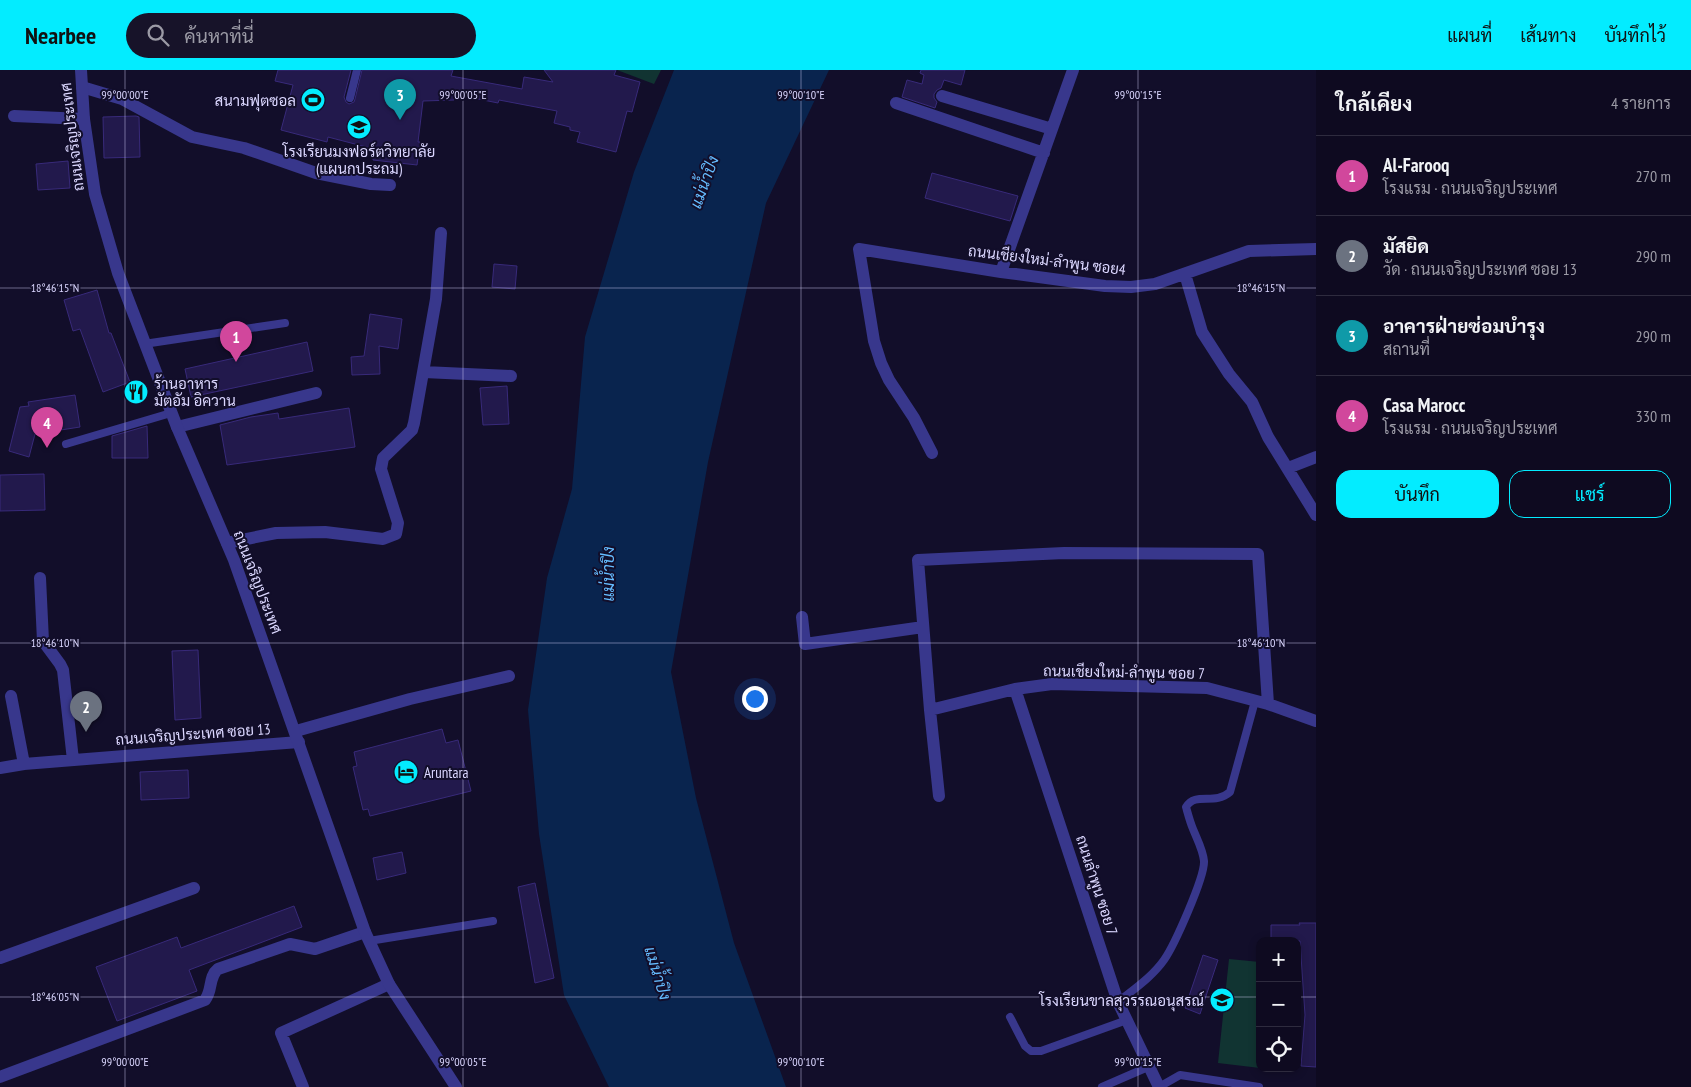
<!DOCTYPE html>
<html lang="th">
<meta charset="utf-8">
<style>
:root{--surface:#0e0a20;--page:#171329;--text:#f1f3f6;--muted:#9b9aa5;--line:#2e2b3e;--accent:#03ecff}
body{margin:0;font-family:"PT Sans Narrow",Sarabun,sans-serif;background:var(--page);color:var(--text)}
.controls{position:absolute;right:15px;bottom:15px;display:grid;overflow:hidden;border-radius:10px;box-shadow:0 2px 8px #0003}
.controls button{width:45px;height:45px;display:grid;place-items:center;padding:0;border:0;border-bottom:1px solid var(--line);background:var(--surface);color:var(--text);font:25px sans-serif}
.you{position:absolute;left:754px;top:628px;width:18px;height:18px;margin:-12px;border:4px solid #fff;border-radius:50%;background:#1a73e8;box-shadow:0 0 0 8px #1a73e833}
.badge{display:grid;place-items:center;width:32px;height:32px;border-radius:50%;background:var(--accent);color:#fff;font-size:16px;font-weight:700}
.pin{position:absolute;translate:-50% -41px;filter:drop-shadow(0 1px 2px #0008)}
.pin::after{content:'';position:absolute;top:26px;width:18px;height:15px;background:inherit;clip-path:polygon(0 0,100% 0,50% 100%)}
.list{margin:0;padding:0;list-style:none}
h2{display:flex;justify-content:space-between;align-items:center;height:65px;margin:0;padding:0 20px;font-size:21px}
h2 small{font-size:16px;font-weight:400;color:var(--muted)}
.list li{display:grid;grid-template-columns:32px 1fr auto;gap:15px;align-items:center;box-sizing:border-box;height:80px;padding:0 20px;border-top:1px solid var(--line)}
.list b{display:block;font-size:19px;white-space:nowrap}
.list p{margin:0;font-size:16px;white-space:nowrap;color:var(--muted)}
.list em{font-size:16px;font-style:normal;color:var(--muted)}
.actions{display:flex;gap:10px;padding:15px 20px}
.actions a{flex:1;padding:11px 0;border:1px solid var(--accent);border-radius:15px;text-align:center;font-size:18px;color:var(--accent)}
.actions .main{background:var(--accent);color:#111}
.icon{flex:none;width:28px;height:28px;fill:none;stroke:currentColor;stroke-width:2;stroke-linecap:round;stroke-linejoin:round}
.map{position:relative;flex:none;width:1316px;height:1017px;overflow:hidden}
header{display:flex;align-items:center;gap:30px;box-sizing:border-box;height:70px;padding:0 25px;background:var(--accent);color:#111}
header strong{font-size:24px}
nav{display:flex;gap:28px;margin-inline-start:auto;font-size:18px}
.search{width:350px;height:45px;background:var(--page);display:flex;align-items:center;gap:12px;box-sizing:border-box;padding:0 18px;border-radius:28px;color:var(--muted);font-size:19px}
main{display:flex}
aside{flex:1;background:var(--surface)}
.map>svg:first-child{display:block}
</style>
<header>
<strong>Nearbee</strong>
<div class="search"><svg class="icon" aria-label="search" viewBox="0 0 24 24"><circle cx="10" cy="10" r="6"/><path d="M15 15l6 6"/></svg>ค้นหาที่นี่</div>
<nav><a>แผนที่</a><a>เส้นทาง</a><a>บันทึกไว้</a></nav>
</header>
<main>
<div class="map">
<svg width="1316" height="1017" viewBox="0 0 1316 1017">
<rect width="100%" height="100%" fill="#120e2a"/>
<!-- green -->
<path fill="#113432" d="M617,0H661L654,14Z
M1229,889L1260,892V998L1218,993Z"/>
<!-- water -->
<path fill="#09244e" d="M674,0H829L766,133L708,392L671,602L696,728L734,873L786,1017H609L564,925L539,764L528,640L547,508L572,419L585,267L634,102Z"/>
<!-- building -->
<path fill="#22194c" stroke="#382a7a" d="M278,0H351L344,27L346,32L349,34L354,32L355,29L362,0H453L451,6L522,19L524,7L553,12L544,0H616L614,5L640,12L632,42L627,41L616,82L577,72L580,62L570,60V57L554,53L557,41L499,30L498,33L454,24V30L423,31L418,72H420L417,95L373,90L374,79L328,67L327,72L281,60L293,15L275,11Z
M921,0H965L961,15L944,10L941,18L937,20L934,24V28L937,32L935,38L902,27L907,10L922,14L924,5L920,3Z
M136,46L139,47L140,87L104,88L103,47Z
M68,91L70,118L38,120L36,94Z
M932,103L1018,126L1010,151L925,128Z
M494,194L517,196L515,219L492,217Z
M97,220L109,263H111L130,312L103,322L80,259L73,261L64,230Z
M370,244L402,249L398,279L379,276L380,304L352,305L351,287L364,286Z
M307,272L313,301L191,327L185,299Z
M507,316L509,354L483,355L480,318Z
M75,325L80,357L35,364L29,387L9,381L20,337L29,336L28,332Z
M349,338L355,377L227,395L220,355L251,347L278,343L279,349Z
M147,356L148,388H112V366Z
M44,404L45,440L0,441V405Z
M198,580L201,648L175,650L172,581Z
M442,659L446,673L458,670L471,721L370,746L368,739L363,740L353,697L357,696L354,682Z
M188,700L189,728L141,730L140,702Z
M402,782L406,803L377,810L373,788Z
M535,813L554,908L535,913L518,817Z
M294,836L302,857L189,900L197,921L117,951L96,897L177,867L181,878Z
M1299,853H1316V997L1301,996L1305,945L1300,871H1271V855H1300Z
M1203,885L1218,890L1200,944L1185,938Z"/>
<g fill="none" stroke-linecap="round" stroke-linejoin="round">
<!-- service -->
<path stroke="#38378c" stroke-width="8" d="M350,28L357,0
M144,274L285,253
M66,374L171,343
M369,871L493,851
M1118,932C1134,919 1152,907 1164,890C1174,876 1205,807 1204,791C1203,780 1197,769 1193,759C1190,752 1188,744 1186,737C1196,721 1214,736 1230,722L1255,631
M1010,947L1025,976L1031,981H1041L1127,950
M1102,1017L1148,997
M1159,1017L1180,1005L1259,1017"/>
<!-- minor -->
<path stroke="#38378c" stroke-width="12" d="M82,17L122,29L192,67L244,78L316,103L371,114L390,115
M942,26L1052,59
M896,33L1044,83
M14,46L84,49
M1001,202L1073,0
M1185,204L1202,262L1229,304L1252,332L1268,367L1316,445
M424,302L511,306
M177,357L316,323
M932,383L914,348L889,310L881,293L874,271L859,179L1001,202L1105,216L1131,217L1155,214L1249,181L1316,179
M1288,398L1316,387
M227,473L276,463L325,462L383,469L396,464L398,453L381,399L383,388L412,360L414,353L436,229L441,163
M40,508L43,571L60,594L63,600L73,690
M802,547L805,574L923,557
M1015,619L1118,932L1159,1017
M11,626L24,694
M930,640L1015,619L1052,614L1207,618L1268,634L1316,651
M296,661L410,629L509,606
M0,698L24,694L299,672
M939,726L930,640L918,490L1064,483L1258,484L1268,634
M0,888L194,818
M0,1007L205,930C213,920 208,907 218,899L290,874L315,879L365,862
M303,1017L281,963L389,914"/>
<!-- tertiary -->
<path stroke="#38378c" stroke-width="12" d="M81,0L84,49L95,124L118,203L177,357L234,490L365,862L389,914L456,1017"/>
</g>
<!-- ticks -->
<path fill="none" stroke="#dbd7ff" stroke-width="1" stroke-opacity="0.45" d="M125,0V1017M463,0V1017M801,0V1017M1138,0V1017M0,218H1316M0,573H1316M0,927H1260M1297,927H1316"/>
<!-- icons -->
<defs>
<symbol id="stadium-disc" viewBox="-11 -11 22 22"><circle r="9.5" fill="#03ecff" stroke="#120e2a"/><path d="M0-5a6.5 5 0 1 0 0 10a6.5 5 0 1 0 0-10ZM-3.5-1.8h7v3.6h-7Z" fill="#111"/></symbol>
<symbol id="school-disc" viewBox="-11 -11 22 22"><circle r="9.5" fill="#03ecff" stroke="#120e2a"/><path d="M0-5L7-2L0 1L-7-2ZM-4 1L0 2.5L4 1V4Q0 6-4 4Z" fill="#111"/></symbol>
<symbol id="restaurant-disc" viewBox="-11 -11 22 22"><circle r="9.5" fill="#03ecff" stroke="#120e2a"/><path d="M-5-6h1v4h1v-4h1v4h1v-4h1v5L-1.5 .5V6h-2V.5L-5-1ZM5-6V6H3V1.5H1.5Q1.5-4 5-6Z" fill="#111"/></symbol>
<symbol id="hotel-disc" viewBox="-11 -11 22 22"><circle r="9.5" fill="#03ecff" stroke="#120e2a"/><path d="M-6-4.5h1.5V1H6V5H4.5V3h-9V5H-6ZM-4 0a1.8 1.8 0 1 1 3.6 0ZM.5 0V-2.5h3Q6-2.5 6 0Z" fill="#111"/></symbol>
</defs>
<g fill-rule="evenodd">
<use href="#stadium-disc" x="299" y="16" width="28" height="28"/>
<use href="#school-disc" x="345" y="43" width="28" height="28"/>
<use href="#restaurant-disc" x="122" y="308" width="28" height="28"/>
<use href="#hotel-disc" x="392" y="688" width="28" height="28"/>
<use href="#school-disc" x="1208" y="916" width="28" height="28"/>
</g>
<g text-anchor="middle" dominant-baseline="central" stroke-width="4" stroke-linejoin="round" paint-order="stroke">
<!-- poi labels -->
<g font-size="15" fill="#dbd7ff" stroke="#120e2a" text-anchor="end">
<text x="296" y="30">สนามฟุตซอล</text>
<text x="359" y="81" text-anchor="middle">โรงเรียนมงฟอร์ตวิทยาลัย<tspan x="359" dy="17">(แผนกประถม)</tspan></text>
<text x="154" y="313" text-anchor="start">ร้านอาหาร<tspan x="154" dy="17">มัตอัม อิควาน</tspan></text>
<text x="424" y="702" text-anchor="start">Aruntara</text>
<text x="1204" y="930">โรงเรียนขาลสุวรรณอนุสรณ์</text>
</g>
<!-- street labels -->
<g font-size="15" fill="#dbd7ff" stroke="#120e2a">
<text transform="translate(72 67) rotate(-97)">ถนนเจริญประเทศ</text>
<text transform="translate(1047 190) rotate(7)">ถนนเชียงใหม่-ลำพูน ซอย4</text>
<text transform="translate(258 512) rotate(69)">ถนนเจริญประเทศ</text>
<text transform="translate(1124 602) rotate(1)">ถนนเชียงใหม่-ลำพูน ซอย 7</text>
<text transform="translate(193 664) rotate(-4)">ถนนเจริญประเทศ ซอย 13</text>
<text transform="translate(1097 815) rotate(72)">ถนนลำพูน ซอย 7</text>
</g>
<!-- water labels -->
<g font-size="16" font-style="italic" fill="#65bcff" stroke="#120e2a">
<text transform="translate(704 112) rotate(-70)">แม่น้ำปิง</text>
<text transform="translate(608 504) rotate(-90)">แม่น้ำปิง</text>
<text transform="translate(658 903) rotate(73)">แม่น้ำปิง</text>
</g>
</g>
<g font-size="12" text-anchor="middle" fill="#dbd7ff" stroke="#120e2a" stroke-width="4" stroke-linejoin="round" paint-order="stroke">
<text x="125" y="29">99°00'00"E</text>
<text x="463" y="29">99°00'05"E</text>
<text x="801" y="29">99°00'10"E</text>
<text x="1138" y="29">99°00'15"E</text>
<text x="55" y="222">18°46'15"N</text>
<text x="1261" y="222">18°46'15"N</text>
<text x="55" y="577">18°46'10"N</text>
<text x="1261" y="577">18°46'10"N</text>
<text x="55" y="931">18°46'05"N</text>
<text x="125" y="996">99°00'00"E</text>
<text x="463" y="996">99°00'05"E</text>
<text x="801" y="996">99°00'10"E</text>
<text x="1138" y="996">99°00'15"E</text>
</g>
</svg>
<div class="controls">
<button>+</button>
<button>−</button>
<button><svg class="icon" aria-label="locate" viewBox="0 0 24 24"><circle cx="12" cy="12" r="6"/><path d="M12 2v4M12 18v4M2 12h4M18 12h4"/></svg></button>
</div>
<div class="you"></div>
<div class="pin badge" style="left:236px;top:292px;background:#d1479c">1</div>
<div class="pin badge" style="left:86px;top:662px;background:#6b7280">2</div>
<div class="pin badge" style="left:400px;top:50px;background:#0f9aa8">3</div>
<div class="pin badge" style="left:47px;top:378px;background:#d1479c">4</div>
</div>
<aside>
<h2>ใกล้เคียง<small>4 รายการ</small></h2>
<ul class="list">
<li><span class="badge" style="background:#d1479c">1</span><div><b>Al-Farooq</b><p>โรงแรม · ถนนเจริญประเทศ</p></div><em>270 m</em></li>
<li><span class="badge" style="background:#6b7280">2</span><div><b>มัสยิด</b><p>วัด · ถนนเจริญประเทศ ซอย 13</p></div><em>290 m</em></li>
<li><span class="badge" style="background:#0f9aa8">3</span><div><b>อาคารฝ่ายซ่อมบำรุง</b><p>สถานที่</p></div><em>290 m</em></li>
<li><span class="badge" style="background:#d1479c">4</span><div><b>Casa Marocc</b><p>โรงแรม · ถนนเจริญประเทศ</p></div><em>330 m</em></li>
</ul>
<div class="actions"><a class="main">บันทึก</a><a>แชร์</a></div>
</aside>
</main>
